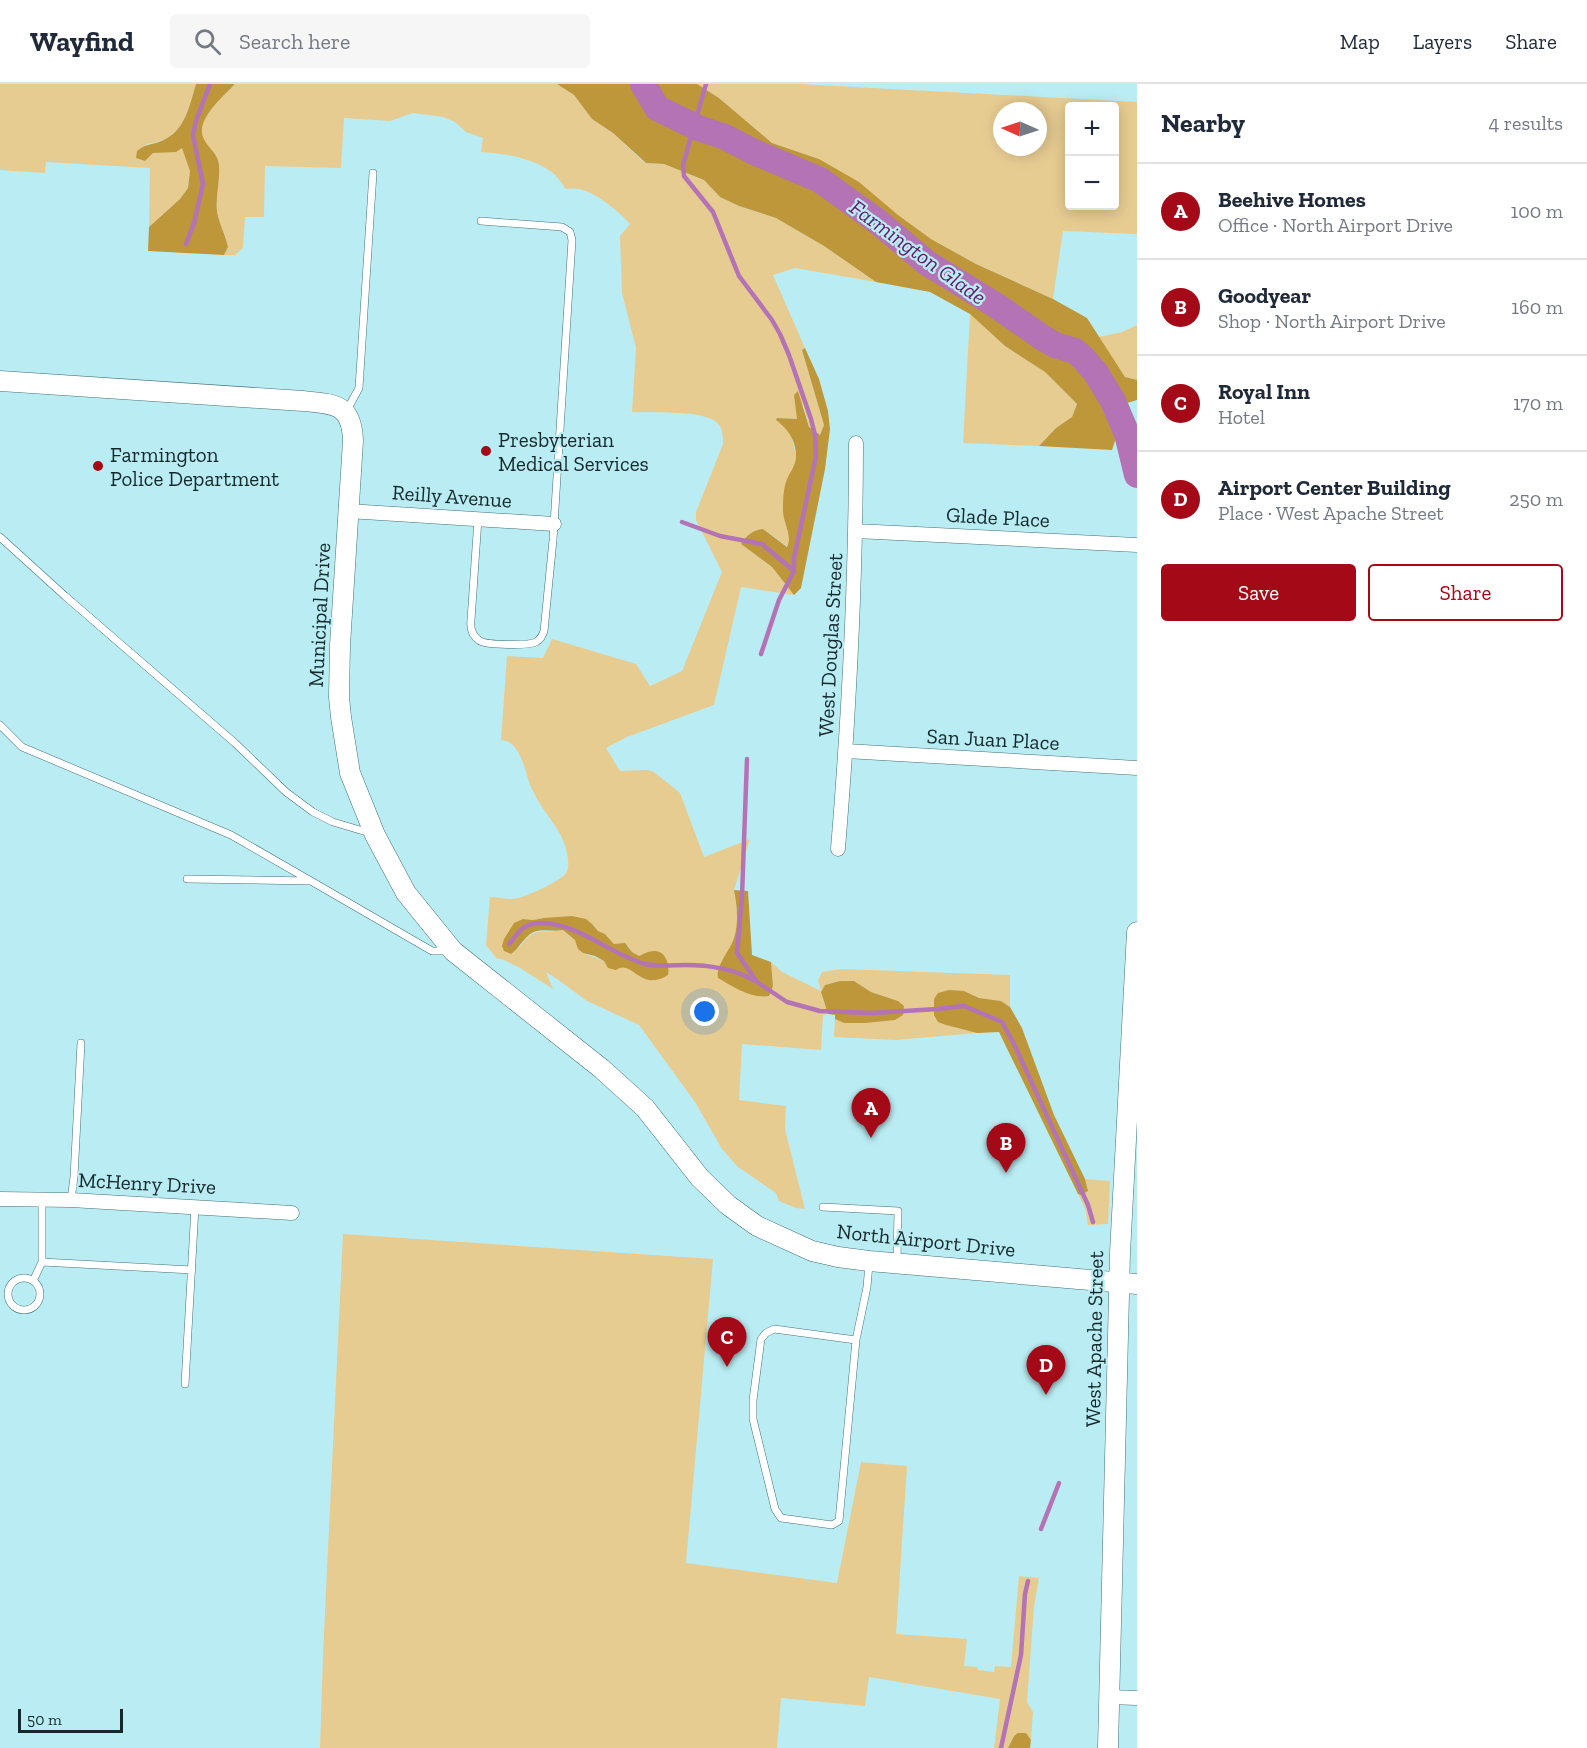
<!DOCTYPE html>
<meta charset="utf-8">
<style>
:root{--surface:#fff;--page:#f6f6f7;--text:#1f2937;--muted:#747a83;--line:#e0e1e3;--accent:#a30916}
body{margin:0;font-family:"Zilla Slab",serif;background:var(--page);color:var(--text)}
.controls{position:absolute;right:18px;top:18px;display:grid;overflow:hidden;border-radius:6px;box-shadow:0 3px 15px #0003}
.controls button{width:54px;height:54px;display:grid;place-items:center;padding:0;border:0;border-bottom:2px solid var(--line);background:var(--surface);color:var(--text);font:30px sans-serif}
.compass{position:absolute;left:993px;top:18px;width:54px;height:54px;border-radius:50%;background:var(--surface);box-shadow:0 3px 15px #0003;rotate:273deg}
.scale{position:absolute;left:18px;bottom:15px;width:105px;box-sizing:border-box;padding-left:6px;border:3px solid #15292c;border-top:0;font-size:16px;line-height:21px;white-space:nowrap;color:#15292c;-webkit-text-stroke:4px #baedf3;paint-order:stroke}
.you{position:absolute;left:705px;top:928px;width:21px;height:21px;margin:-15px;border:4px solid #fff;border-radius:50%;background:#1a73e8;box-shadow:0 0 0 9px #1a73e833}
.badge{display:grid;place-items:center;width:39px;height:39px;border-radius:50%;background:var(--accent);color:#fff;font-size:20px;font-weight:700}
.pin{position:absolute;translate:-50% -50px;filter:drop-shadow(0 2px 3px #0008)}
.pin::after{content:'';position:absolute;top:32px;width:21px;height:18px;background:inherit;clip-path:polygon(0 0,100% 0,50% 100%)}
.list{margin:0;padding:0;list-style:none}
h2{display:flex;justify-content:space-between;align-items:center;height:78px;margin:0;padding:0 24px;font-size:26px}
h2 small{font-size:20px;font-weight:400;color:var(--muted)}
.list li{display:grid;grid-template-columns:39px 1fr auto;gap:18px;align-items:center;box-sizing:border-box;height:96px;padding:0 24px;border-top:2px solid var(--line)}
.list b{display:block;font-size:22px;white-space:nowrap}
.list p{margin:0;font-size:20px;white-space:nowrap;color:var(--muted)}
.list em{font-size:20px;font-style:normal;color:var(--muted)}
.actions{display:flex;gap:12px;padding:18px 24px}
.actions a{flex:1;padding:14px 0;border:2px solid var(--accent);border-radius:6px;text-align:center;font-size:21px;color:var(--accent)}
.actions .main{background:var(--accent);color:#fff}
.icon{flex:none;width:33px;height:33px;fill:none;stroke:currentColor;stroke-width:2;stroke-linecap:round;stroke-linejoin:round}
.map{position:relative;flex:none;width:1137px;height:1664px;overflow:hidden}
header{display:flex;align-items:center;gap:36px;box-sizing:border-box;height:84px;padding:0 30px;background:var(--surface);border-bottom:2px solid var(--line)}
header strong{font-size:28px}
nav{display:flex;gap:33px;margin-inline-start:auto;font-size:21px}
.search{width:420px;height:54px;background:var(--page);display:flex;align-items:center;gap:15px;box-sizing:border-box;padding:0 21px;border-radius:6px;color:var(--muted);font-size:22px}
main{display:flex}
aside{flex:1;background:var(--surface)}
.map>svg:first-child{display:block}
</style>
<header>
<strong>Wayfind</strong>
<div class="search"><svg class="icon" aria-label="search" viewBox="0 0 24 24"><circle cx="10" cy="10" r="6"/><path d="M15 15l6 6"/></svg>Search here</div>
<nav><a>Map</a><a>Layers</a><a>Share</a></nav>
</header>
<main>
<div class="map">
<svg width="1137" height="1664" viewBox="0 0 1137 1664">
<rect width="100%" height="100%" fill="#baedf3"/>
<!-- green -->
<path fill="#e7cc92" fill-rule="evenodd" d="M0,0H196C187,30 183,56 147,60L136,74L145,77L153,69L183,64L190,87L188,104L180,115L149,143L150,84L46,78L45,89L0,86Z
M235,0H557L574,11L592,35L613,49L645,79L664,80L704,96L720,113L739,122L776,134L824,162L876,198L795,184L773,191L805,264L802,266L824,341L820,351L809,344L803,320L797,335L777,334L776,336L788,345L792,354L796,372L794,383L786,398L784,411L783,430L790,456L788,463L763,445C753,446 747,451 741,460L772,483L794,511L741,503L714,621L627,653L606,664L620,687L647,686L654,688L680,709L704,773L750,755L734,806L738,836L734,854L729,868L721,878L732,902L763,913L773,902L771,878L782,888L821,907L818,896L822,888L841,885L1010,891V923L1001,917L979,914L964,907L946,941L977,949L895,956L834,953L835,935L844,939L895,936L898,917L871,908L854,897H840L825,901L821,908L828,930L823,931L821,966L742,960L739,1016L786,1022L785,1045L805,1125L796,1124L779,1117L776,1109L738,1083L722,1065L695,1018L639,941L587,917L557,895L546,888L553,905L520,884L504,876L496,874L486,861L490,813C497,813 505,815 513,815C522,815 561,797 566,789C572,780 565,759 560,750C552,735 540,723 533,707C526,694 525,677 516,665C512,659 508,657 501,656L507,572L543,574L552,555L636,580L650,602L682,587L722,488L696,436V428L723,360C723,354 723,346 719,341C709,325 651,329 632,328L636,264L622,209L620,152L630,140C622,130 598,111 586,107C579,104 573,104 566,105C561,99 557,91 550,87C531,74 503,69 481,68L483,54L466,48L455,38L443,33L413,29L390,37L344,34L341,84L265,82L264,133H245L243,164L235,171H224L228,163C226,152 218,137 217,127C215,112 222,89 218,76C216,69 208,63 204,57C192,38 223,13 235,0ZM544,834L592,840L598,847L605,850L614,860L628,862L632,868L639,872L654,897L645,895L625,883L609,884L604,877L583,869L575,856L563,846C537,851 536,840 518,865L523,835L533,836Z
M697,0H799L1137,18V150L1063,147L1053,215L976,180L931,155L819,75L772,59L719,14ZM1070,22H1114V122H1070ZM1002,27H1038V63H1002Z
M970,230L1005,262L1045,288L1077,320L1072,333L1056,344L1039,362L963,359Z
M1137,241V296L1125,293L1098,253L1122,248Z
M1085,1095L1110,1097L1108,1140L1088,1141L1085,1124L1078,1110L1081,1111L1087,1104Z
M343,1150L713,1175L686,1479L837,1499L861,1378L907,1382L896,1550L967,1555L964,1582L977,1583L978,1586L994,1588L995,1582L1011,1583L1019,1492L1039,1494L1034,1523L1027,1618L1033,1628L1031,1656L1026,1649L1014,1652L1008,1664H994L1000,1615L869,1593L865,1622L781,1614L777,1664H320L323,1570Z"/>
<!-- forest -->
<path fill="#bd973a" d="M196,0H235C223,13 192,38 205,57C208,63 216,69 218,76C222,91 215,111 217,127C218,137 226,152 228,163L224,171L148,167L149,143L180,115L188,104L190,87L182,64L176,68L153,69L145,77L136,74L137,67C146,60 150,61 159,58C185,49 189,23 196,0Z
M557,0H637C643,13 646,27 658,36L722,57L820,98L876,139L925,182L987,219L1031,255L1078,279L1105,325L1117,351L1112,366L1039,362L1056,344L1072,333L1077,320L1045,288L1005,262L970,230L930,208L876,198L824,162L776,134L739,122L720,113L704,96L664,80L646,79L613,49L592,35L574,11Z
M649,0H697L719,14L772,59L819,75L859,98L898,131L931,155L976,180L1053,215L1087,234L1125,293L1137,296V316L1127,319L1123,329L1118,321L1114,307L1105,291L1084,264L1050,254L1016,230L928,176L879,136L815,89L799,85L759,68L739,54L723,46L685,34L669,27L656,14Z
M805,264L819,295L828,327L830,345L825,385L801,504L794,511L772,483L741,460C747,451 753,446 763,445L787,463C793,452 783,439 783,427C783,418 783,407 786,398C789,389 796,382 796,372C796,356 788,345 776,336L777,334L797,335L794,311L798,307L809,343L820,351L824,341L802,266Z
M734,806L748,807L752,871L771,878L773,902L769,912C752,915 733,903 718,894C715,882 730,867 734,854C739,837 737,823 734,806Z
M572,832L586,835L592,840L598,847L605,850L614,860L625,859L632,868L639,872C643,870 649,867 654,867C666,866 670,882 668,891C640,909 632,874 616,886L608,884L604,877L595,872L583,869L578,865L575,856L563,846C554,848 545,845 537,847C526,849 520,864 511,870L504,867L502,862L504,855L514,839L523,835L533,836L544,834Z
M840,897H854L871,908L898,917L904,922L903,931L895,936L865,939H844L835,935V931L828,930L821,908L825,901Z
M949,906L964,907L979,914L1001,917L1010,923L1022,944L1054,1031L1085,1095L1088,1107L1081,1111L1078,1110L999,948L977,949L946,941L938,938L934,931V915L938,909Z
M1018,1649H1026L1031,1656L1030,1664H1008L1014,1652Z"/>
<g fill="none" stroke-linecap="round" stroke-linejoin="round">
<!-- stream -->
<path stroke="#b373b4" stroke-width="4.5" d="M706,0L683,81L684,92L713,128L739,192L772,236L780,250L789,271L811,335L815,351L816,372L794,474V487L779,516L761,570
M186,160L194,139L203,100L193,51L196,37L210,0
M682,438L720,452L762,460L794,487
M747,675L742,812L737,869L757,898L787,918L820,927L873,929L937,925L964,922L1002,938L1014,960L1088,1121L1093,1138
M509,860C520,847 523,839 542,839C580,840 609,870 645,880C658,883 673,881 686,881C708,881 735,885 753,896
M1041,1445L1059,1399
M1001,1664L1021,1571L1025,1510L1028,1497"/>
<!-- river -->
<path stroke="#b373b4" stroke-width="26" d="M643,0L657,24L698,44L725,53L754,68L820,96L877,137L927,179L997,222L1043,254L1055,261L1075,267L1083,274L1096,289L1113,317L1127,350L1137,391"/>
<defs>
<path id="lane" d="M346,328L359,304L373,89
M478,435L471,536C470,544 472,552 480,557C487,561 528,562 536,558C541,555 542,552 544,547L553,456L572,156L570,148L562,143L481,137
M0,453L65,512L235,659L286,708L313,728L333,738L370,749
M0,641L22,663L231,751L311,797
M187,795L311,797L432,867H447
M71,1116L74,1093L81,959
M823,1123L898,1127L897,1177
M42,1178L192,1186
M8 1210a16 16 0 1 1 32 0a16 16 0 1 1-32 0Z
M33,1197L42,1178V1115
M856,1256L774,1245L766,1249L761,1255L753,1316V1335L775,1425L781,1434L832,1441L839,1437L856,1256L867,1203L869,1180
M185,1300L195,1123"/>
<path id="street" d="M348,427L554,440
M856,447L1137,461
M846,667L1137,684
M838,765C849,630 856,494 856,359
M0,1115L71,1116L292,1129
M1109,1613L1137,1614"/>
<path id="secondary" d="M0,297L303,317C335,320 352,320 353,357L340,561L339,613L341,633L350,689L375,751L406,809L453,867L602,985L645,1024L700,1094L728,1121L757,1142L812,1167L838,1173L869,1177L1137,1200
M1108,1664L1120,1169L1137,848"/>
</defs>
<!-- lane casing -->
<use href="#lane" stroke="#427177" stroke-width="8"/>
<!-- street casing -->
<use href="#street" stroke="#427177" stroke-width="15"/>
<!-- secondary casing -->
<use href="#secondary" stroke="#427177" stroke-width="21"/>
<!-- lane -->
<use href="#lane" stroke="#fff" stroke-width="7"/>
<!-- street -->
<use href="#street" stroke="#fff" stroke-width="14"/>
<!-- secondary -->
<use href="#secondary" stroke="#fff" stroke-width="20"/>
</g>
<!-- markers -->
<g fill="#a30916" stroke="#baedf3" stroke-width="2">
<circle cx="486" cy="367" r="6"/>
<circle cx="98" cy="382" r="6"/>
</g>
<g text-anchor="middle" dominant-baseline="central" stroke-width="4.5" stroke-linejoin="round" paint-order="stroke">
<!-- poi labels -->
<g font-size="21" fill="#15292c" stroke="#baedf3" text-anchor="start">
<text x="498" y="355">Presbyterian<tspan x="498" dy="24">Medical Services</tspan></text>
<text x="110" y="370">Farmington<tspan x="110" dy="24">Police Department</tspan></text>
</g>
<!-- street labels -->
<g font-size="21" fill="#15292c" stroke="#baedf3">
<text transform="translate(452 412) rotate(4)">Reilly Avenue</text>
<text transform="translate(998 433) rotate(3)">Glade Place</text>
<text transform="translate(319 531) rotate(-87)">Municipal Drive</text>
<text transform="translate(830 561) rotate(-87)">West Douglas Street</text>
<text transform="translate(993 655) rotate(3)">San Juan Place</text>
<text transform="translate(147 1099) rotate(3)">McHenry Drive</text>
<text transform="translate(926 1156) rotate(6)">North Airport Drive</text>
<text transform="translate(1094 1255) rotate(-89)">West Apache Street</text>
</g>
<!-- water labels -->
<g font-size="22" font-style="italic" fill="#66186a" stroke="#baedf3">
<text transform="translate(918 168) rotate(36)">Farmington Glade</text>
</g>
</g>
</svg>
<div class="controls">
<button>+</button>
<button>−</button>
</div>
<svg class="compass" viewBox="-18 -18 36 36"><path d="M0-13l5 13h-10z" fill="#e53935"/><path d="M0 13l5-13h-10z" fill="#747a83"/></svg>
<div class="scale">50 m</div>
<div class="you"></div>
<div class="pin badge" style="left:871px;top:1054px">A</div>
<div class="pin badge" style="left:1006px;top:1089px">B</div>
<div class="pin badge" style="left:727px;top:1283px">C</div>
<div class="pin badge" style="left:1046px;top:1311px">D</div>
</div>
<aside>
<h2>Nearby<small>4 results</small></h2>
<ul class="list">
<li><span class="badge">A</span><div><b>Beehive Homes</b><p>Office · North Airport Drive</p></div><em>100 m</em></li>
<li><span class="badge">B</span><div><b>Goodyear</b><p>Shop · North Airport Drive</p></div><em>160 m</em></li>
<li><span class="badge">C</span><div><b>Royal Inn</b><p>Hotel</p></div><em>170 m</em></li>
<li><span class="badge">D</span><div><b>Airport Center Building</b><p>Place · West Apache Street</p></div><em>250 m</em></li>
</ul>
<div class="actions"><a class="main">Save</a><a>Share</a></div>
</aside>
</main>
